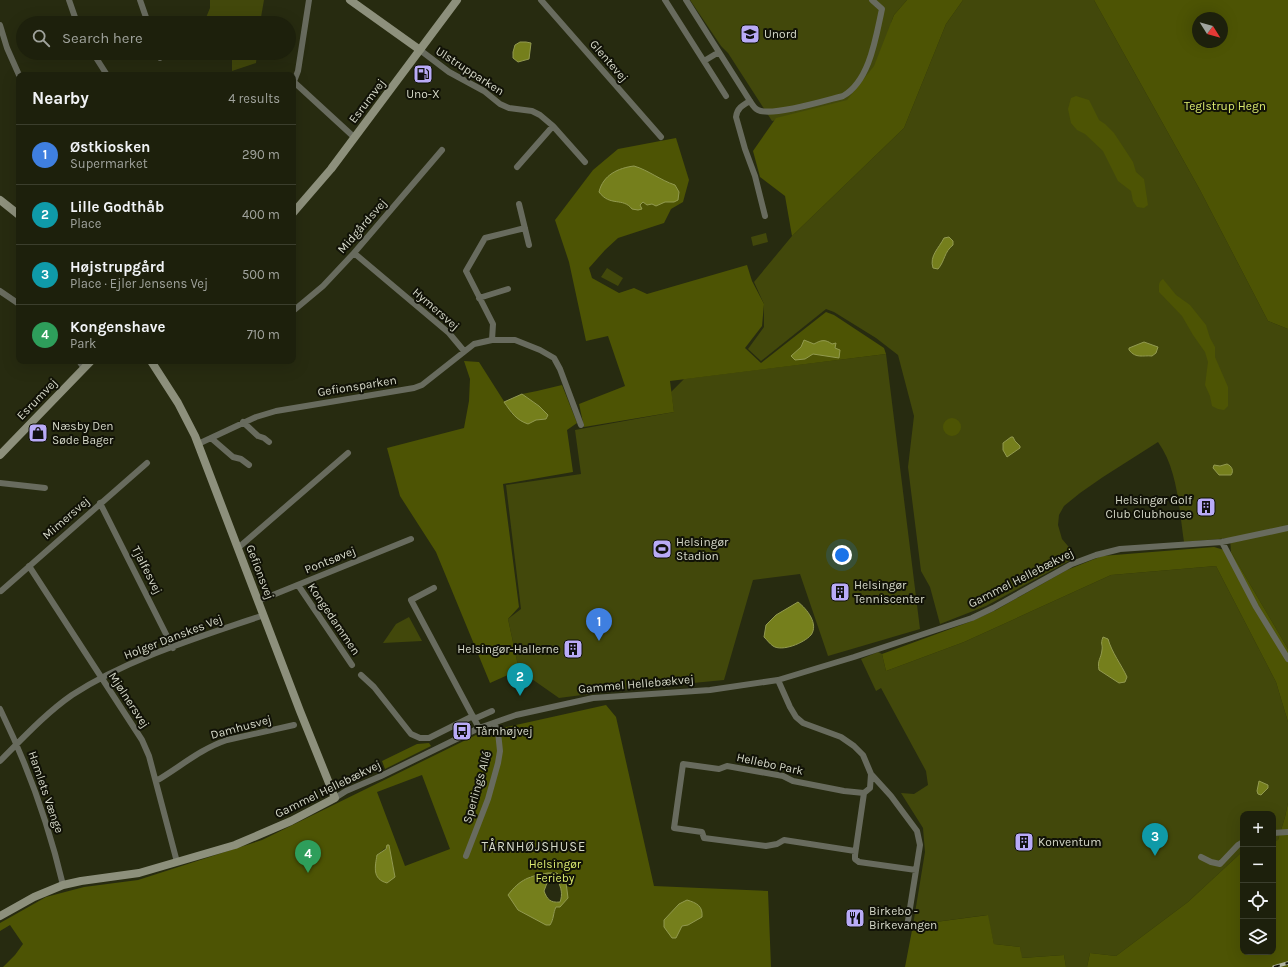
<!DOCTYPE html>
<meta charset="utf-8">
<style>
:root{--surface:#1d200c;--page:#2a2d1a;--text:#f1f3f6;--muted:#a0a39d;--line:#3b3e2d;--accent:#b9abf7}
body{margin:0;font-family:Karla,sans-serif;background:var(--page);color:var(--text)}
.controls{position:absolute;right:12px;bottom:12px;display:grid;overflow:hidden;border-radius:8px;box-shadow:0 4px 16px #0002}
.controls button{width:36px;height:36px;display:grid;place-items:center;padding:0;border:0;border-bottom:1px solid var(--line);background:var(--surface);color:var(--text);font:20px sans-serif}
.compass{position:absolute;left:1192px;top:12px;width:36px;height:36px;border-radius:50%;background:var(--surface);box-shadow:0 4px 16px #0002;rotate:127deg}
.you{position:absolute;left:842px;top:555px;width:14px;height:14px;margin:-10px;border:3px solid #fff;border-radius:50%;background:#1a73e8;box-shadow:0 0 0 6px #1a73e833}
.badge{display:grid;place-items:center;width:26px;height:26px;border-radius:50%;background:var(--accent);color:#fff;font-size:13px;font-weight:700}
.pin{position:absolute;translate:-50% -33px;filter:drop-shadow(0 1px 2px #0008)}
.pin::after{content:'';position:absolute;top:21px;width:14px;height:12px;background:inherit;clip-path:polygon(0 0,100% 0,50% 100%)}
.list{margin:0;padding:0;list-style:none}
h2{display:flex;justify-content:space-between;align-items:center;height:52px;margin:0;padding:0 16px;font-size:17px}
h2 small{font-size:13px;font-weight:400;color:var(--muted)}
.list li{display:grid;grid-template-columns:26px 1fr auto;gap:12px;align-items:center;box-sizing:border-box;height:60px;padding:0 16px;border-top:1px solid var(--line)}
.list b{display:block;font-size:15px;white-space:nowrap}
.list p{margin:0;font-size:13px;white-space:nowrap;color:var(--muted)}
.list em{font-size:13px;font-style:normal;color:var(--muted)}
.icon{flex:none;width:22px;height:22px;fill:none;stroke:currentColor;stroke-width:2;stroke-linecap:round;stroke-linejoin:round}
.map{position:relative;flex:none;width:1288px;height:967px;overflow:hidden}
.search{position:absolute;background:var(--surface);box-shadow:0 4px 16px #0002;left:16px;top:16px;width:280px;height:44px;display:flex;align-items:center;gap:10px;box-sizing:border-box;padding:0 14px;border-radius:22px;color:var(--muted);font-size:15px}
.panel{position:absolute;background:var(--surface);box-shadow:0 4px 16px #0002;left:16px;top:72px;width:280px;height:292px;border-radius:8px}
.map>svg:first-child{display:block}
</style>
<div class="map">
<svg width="1288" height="967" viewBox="0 0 1288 967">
<rect width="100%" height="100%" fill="#272b10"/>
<!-- green -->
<path fill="#42480b" d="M210,0H264L260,23H209L205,20L210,8Z
M690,0H907L894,15L892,20L880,69L849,108L772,121L728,53L721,46Z
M963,0H1094L1200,190L1268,321L1288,329V649L1231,552L1230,538L1184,542C1179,509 1178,470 1158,442L1103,477L1080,493L1064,506L1059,515L1058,525L1062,539L1073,552L1071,560L986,606L940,624L930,587L921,571L908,467L914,416L898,355L876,338L834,312L826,309L761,361L748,349L764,327V304L754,282L792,236L904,128L946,24Z
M232,53H257L256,63L232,71Z
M766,233L768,242L753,246L751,237Z
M607,268L623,278L618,286L601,277Z
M886,354L920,629L828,656L800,574L753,580L724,680L620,690L559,698L519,670L508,619L521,609L506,485L581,474L575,430L674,412L671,392L684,379Z
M1216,566L1276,682L1288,722V803L1285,817L1278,840L1273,841V814H1243V851L1188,902L1116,956L1090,953L1087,967H1066L1064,955L1021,958L1020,947L994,944L987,915L913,925L925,852L923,828L901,793L914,794L928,785L926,771L881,688L876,691L861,659L878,652L882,654L886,671L964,642L1111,575Z
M409,617L422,641L383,643L396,624Z"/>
<!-- forest -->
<path fill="#4d5404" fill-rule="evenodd" d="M907,0H963L946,24L904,128L792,236L785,196L760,177L753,151L776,118L847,100L874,66L894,15Z
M1094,0H1288V329L1268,321L1200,190ZM1198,18H1222V42H1198Z
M1076,96L1089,100L1099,120L1105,124L1114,133L1133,162L1136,172L1144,179L1148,205L1144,208L1137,207L1133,201L1131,191L1118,181L1103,151L1085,134L1077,130L1071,123L1068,109L1071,98Z
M676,138L689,180L683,202L671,209L664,223L618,238L605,250L589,268L592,278L619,293L634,288L647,294L747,265L752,281L764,304L762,326L745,348L761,363L826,312L834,315L884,348L886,354L670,381L674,412L584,427L579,404L625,386L608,336L586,341L569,262L555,220L593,170L618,149Z
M1163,279L1176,295L1190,305L1206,325L1210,338L1215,347V357L1228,387V406L1224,410L1218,409L1212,406L1210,396L1205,385L1208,362L1205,352L1193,335L1182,316L1159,292C1159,286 1158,282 1163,279Z
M464,361L479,362L512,414L536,420L546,419L539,406L522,394L537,391L562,385L577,423L567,430L573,472L503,484L519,607L508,619L519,670L490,683L436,552L400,496L387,448L464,428L469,401L470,379Z
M943 427a9 9 0 1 1 18 0a9 9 0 1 1-18 0Z
M1214,547L1231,552L1288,649V722L1276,682L1216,566L1111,575L964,642L886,671L882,654L972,621L996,610L1067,570L1102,556Z
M606,705L616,717L654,886L768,891L771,967H3L15,955L23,944L10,925L0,931V923L46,897L84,887L138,880L262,840L480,733ZM422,775L450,849L405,866L377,792ZM389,845L395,876L377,855ZM531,876L566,882L560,907H556C553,913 554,919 550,925L518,910L515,887ZM679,904L688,925L682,926L680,929L673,911Z
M429,743L431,746L385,769L382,761L417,744Z
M1288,803V967H1087L1090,953L1116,956L1188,902L1243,851V952H1273V841L1278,840L1285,817Z
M988,915L994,944L1020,947L1022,958L1064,955L1066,967H905L913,925Z"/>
<!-- water -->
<path fill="#757f1c" stroke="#929a50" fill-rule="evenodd" d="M520,42H526L531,43L529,59L518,62L513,58V52L515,45Z
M634,166C648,170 660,180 675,185L679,192L678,200L674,202H665L656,206L652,204L647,205L643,202L640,205L642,209L638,210L632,209C623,197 610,207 599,192C603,175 618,168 634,166Z
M949,237L953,241V245C944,252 945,261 938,269L933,268C929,256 939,248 944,238Z
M804,340L814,344C821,340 825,339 832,344L836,343L835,348L840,350L839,358L813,354L805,359L795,360L791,356L801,347Z
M1144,342L1158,347L1156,353L1152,356C1143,355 1136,359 1129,350V348Z
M522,394L539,406L548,415L546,419L536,420L528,424C516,420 511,412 504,402Z
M1011,437H1013L1015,441L1020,446V448L1007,457L1003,450V443Z
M1227,464C1232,466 1234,471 1231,475H1219L1213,468L1214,465L1220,466Z
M798,602C807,609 819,624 811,635C804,643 782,652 773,646C770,644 767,640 764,637L766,625L776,615Z
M1103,637L1108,639C1112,653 1121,664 1127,677L1125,682L1119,683L1099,670C1097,660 1101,659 1102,650C1103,644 1100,645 1103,637Z
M1259,781L1268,785V788L1261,795L1258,794L1257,791Z
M387,845H389L395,877L387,883C372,879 375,867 377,855L386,849Z
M548,873H557L566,882L568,898L560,907H556C553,913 554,919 550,925H546L518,910L508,895C520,879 530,876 548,873ZM552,881H558C561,888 563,894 560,902C550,903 547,899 544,891L547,883Z
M687,900C697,903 703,906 702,917L688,925L682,926L676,938H672L664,927V920L679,904Z"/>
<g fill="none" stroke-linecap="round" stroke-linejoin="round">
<!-- street -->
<path stroke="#686b5e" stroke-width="6" d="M69,0L77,23
M140,0L148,23
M541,0L661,137
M665,0L726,96
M686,0L750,101C752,104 754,108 758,110C772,117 827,100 843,96C870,81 876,36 882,9L872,0
M0,25L7,48L19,75
M420,50L449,72L484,91L500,104L509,108L532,111L540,115L553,126L585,162
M93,53L107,75
M158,53L160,58
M704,61L719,52
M294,82L355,138
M293,84L298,71L309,0
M750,101C743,105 737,108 736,117L745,149L755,176L765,216
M517,167L553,126
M519,204L529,245
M354,253L449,333L464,351
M0,291L19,304
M479,298L508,289
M293,311L323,286L354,253L442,150
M492,340L493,324L466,271L485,238L525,228
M79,361L84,368
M243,422L258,436L264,438L269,442
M211,438L233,457L241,459L249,465
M198,444L256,417L276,411L414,388L422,385L474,344L492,340H515L540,350L554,358L560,369L581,425
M0,483L45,488
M100,503L173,648
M1222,542L1256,607L1288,659
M238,548L348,453
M29,566L142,740L149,756L177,862
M298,585L352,665
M434,588L411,600L479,728
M1,591L147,463
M258,601L411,539
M361,675L374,687L411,734L420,738H429L473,716
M778,680L790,707L796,717L803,723L841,737L854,746L863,755L871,774L870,788L864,793L844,791L793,781L783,776L727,766L719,769L683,764L674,828L702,832L704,838L766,846L777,844L784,840L855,851
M0,709C27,764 49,826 63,885
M474,719L492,711
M0,761C23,738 46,713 72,695C129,658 200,637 264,615
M871,774L891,796L917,831L920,845L907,927
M156,781C180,767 200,749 227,740L294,725
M864,793L855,855V859L859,862L916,870
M335,798L346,791L381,776L479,728L516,715L593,698L710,690L778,680L854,657L972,618L993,608L1072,564L1096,555L1120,549L1222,542L1288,528
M1273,833L1288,832
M466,856L488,799L498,763L500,751L498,732L494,723
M1201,857L1211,862L1220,864L1238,845L1243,842"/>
<!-- secondary -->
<path stroke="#8d907c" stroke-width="8" d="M350,0L420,50
M0,200L19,215
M293,213L331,169L457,0
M0,455L91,361
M0,916L34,897L63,885L81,881L139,873L235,845L291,821L335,798L300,711L195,436L178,403L151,361"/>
<defs>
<path id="rail" d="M1274,967L1288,963"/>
</defs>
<!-- rail casing -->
<use href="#rail" stroke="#b2b5a3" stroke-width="3.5"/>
<!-- rail -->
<use href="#rail" stroke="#111207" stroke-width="2" stroke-dasharray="6" stroke-linecap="butt"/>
</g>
<!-- icons -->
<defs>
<symbol id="school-square" viewBox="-11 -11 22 22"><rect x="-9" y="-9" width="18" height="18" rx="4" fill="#b9abf7" stroke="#111207"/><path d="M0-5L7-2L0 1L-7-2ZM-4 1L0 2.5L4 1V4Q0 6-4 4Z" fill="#111"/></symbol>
<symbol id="fuel-square" viewBox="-11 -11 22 22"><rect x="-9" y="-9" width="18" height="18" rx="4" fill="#b9abf7" stroke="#111207"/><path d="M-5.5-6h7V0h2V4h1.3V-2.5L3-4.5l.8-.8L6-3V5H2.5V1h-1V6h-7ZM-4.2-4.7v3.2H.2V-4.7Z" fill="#111"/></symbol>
<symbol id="shop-square" viewBox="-11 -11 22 22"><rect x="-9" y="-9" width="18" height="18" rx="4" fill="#b9abf7" stroke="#111207"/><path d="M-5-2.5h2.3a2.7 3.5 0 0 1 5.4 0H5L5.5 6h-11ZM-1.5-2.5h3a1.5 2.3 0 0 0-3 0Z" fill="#111"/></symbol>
<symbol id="building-square" viewBox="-11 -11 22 22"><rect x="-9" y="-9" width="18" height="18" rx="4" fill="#b9abf7" stroke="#111207"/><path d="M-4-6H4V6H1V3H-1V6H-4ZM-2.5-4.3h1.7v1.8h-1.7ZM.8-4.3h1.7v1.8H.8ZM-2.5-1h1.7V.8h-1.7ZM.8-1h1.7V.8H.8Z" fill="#111"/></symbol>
<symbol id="stadium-square" viewBox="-11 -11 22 22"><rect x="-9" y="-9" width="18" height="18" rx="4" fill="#b9abf7" stroke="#111207"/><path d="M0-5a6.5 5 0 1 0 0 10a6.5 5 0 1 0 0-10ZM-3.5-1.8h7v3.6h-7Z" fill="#111"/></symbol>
<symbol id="bus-square" viewBox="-11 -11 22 22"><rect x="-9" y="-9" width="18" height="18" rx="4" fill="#b9abf7" stroke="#111207"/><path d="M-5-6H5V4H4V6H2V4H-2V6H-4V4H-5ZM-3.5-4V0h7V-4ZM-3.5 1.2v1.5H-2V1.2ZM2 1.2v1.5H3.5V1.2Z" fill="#111"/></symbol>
<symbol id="restaurant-square" viewBox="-11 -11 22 22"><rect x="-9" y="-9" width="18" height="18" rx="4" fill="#b9abf7" stroke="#111207"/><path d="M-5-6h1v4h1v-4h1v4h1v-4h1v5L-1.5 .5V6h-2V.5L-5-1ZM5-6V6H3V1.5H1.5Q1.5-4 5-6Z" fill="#111"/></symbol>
</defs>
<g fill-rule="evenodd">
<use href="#school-square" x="739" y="23" width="22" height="22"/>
<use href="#fuel-square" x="412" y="63" width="22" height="22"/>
<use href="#shop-square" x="27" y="422" width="22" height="22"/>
<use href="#building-square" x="1195" y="496" width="22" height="22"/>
<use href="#stadium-square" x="651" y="538" width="22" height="22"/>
<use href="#building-square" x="829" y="581" width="22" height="22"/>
<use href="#building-square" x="562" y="638" width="22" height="22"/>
<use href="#bus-square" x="451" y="720" width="22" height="22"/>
<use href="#building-square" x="1013" y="831" width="22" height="22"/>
<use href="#restaurant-square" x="844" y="907" width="22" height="22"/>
</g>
<g text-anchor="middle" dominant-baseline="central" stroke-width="4" stroke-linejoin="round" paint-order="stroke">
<!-- poi labels -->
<g font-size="12" fill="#d6d9c9" stroke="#111207" text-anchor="start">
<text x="764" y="34">Unord</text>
<text x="423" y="94" text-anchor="middle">Uno-X</text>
<text x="52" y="426">Næsby Den<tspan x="52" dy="14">Søde Bager</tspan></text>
<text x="1192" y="500" text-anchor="end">Helsingør Golf<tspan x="1192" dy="14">Club Clubhouse</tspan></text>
<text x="676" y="542">Helsingør<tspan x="676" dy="14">Stadion</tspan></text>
<text x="854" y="585">Helsingør<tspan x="854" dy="14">Tenniscenter</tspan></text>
<text x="559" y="649" text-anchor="end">Helsingør-Hallerne</text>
<text x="476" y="731">Tårnhøjvej</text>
<text x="1038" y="842">Konventum</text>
<text x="869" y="911">Birkebo -<tspan x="869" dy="14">Birkevangen</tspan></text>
</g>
<!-- street labels -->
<g font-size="12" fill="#d6d9c9" stroke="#111207">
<text transform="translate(609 61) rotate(49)">Glentevej</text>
<text transform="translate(470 71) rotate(33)">Ulstrupparken</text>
<text transform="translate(367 101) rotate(-53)">Esrumvej</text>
<text transform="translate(362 226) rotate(-49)">Midgårdsvej</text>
<text transform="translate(436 309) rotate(41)">Hymersvej</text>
<text transform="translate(357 386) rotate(-9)">Gefionsparken</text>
<text transform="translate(37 399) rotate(-46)">Esrumvej</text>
<text transform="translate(66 518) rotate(-41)">Mimersvej</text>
<text transform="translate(330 560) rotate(-22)">Pontsøvej</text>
<text transform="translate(147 570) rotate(63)">Tjalfesvej</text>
<text transform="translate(260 572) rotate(69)">Gefionsvej</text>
<text transform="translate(1021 578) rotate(-27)">Gammel Hellebækvej</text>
<text transform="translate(334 619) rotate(56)">Kongedammen</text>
<text transform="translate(173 637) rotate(-21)">Holger Danskes Vej</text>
<text transform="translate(636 684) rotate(-5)">Gammel Hellebækvej</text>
<text transform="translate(129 700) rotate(57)">Mjølnersvej</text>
<text transform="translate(241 727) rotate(-15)">Damhusvej</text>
<text transform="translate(770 764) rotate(12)">Hellebo Park</text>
<text transform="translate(477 787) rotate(-74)">Sperlings Allé</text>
<text transform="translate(328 789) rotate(-26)">Gammel Hellebækvej</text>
<text transform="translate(46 792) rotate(71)">Hamlets Vænge</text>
</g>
<!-- park labels -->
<g font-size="12" fill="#dbea6f" stroke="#111207">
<text x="1225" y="106">Teglstrup Hegn</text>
<text x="555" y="864">Helsingør<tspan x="555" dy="14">Ferieby</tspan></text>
</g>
<!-- neighbourhood labels -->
<g font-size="13" letter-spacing="1" fill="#d6d9c9" stroke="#111207">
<text x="534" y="846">TÅRNHØJSHUSE</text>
</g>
</g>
</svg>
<div class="controls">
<button>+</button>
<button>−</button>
<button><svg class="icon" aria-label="locate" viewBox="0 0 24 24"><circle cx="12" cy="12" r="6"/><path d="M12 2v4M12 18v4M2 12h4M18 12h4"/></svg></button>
<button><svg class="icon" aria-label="layers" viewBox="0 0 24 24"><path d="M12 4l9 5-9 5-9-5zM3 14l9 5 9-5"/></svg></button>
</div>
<svg class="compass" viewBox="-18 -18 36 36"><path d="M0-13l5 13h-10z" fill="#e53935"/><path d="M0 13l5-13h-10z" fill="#a0a39d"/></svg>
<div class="you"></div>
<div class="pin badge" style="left:599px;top:641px;background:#3f7fe0">1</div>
<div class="pin badge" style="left:520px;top:696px;background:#0f9aa8">2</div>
<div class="pin badge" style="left:1155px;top:856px;background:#0f9aa8">3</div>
<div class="pin badge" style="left:308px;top:873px;background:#2e9e5b">4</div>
<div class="search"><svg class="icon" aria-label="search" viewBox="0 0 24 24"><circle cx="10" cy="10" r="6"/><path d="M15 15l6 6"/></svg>Search here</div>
<section class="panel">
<h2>Nearby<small>4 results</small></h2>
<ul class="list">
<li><span class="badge" style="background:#3f7fe0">1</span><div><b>Østkiosken</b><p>Supermarket</p></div><em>290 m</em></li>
<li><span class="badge" style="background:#0f9aa8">2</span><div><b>Lille Godthåb</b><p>Place</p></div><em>400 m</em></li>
<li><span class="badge" style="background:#0f9aa8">3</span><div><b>Højstrupgård</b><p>Place · Ejler Jensens Vej</p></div><em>500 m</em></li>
<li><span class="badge" style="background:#2e9e5b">4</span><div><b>Kongenshave</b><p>Park</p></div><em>710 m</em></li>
</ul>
</section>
</div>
